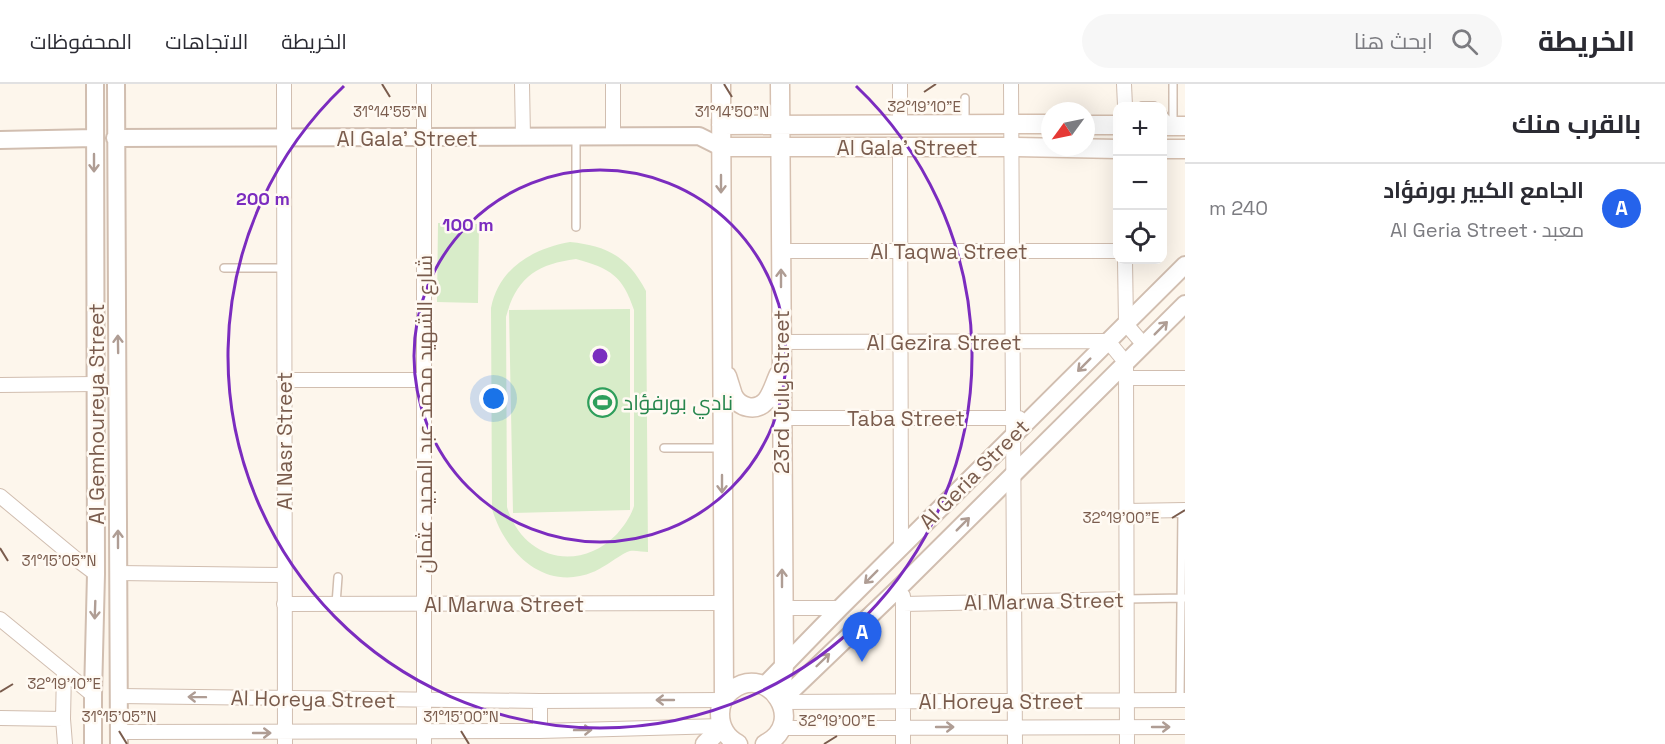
<!DOCTYPE html>
<html lang="ar">
<meta charset="utf-8">
<style>
:root{--surface:#fff;--page:#f7f7f7;--text:#2b2b33;--muted:#7c7c81;--line:#e1e1e2;--accent:#2563eb}
body{margin:0;font-family:"Space Grotesk",Cairo,sans-serif;background:var(--page);color:var(--text);direction:rtl}
.controls{position:absolute;right:18px;top:18px;display:grid;overflow:hidden;border-radius:12px;box-shadow:0 6px 24px #0002}
.controls button{width:54px;height:54px;display:grid;place-items:center;padding:0;border:0;border-bottom:2px solid var(--line);background:var(--surface);color:var(--text);font:30px sans-serif}
.compass{position:absolute;left:1041px;top:18px;width:54px;height:54px;border-radius:50%;background:var(--surface);box-shadow:0 6px 24px #0002;rotate:237deg}
.you{position:absolute;left:494px;top:315px;width:21px;height:21px;margin:-15px;border:4px solid #fff;border-radius:50%;background:#1a73e8;box-shadow:0 0 0 9px #1a73e833}
.badge{display:grid;place-items:center;width:39px;height:39px;border-radius:50%;background:var(--accent);color:#fff;font-size:20px;font-weight:700}
.pin{position:absolute;translate:-50% -50px;filter:drop-shadow(0 2px 3px #0008)}
.pin::after{content:'';position:absolute;top:32px;width:21px;height:18px;background:inherit;clip-path:polygon(0 0,100% 0,50% 100%)}
.list{margin:0;padding:0;list-style:none}
h2{display:flex;justify-content:space-between;align-items:center;height:78px;margin:0;padding:0 24px;font-size:26px}
h2 small{font-size:20px;font-weight:400;color:var(--muted)}
.list li{display:grid;grid-template-columns:39px 1fr auto;gap:18px;align-items:center;box-sizing:border-box;height:90px;padding:0 24px;border-top:2px solid var(--line)}
.list b{display:block;font-size:22px;white-space:nowrap}
.list p{margin:0;font-size:20px;white-space:nowrap;color:var(--muted)}
.list em{font-size:20px;font-style:normal;color:var(--muted)}
.icon{flex:none;width:33px;height:33px;fill:none;stroke:currentColor;stroke-width:2;stroke-linecap:round;stroke-linejoin:round}
.map{position:relative;flex:none;width:1185px;height:660px;overflow:hidden;direction:ltr}
header{display:flex;align-items:center;gap:36px;box-sizing:border-box;height:84px;padding:0 30px;background:var(--surface);border-bottom:2px solid var(--line)}
header strong{font-size:28px}
nav{display:flex;gap:33px;margin-inline-start:auto;font-size:21px}
.search{width:420px;height:54px;background:var(--page);display:flex;align-items:center;gap:15px;box-sizing:border-box;padding:0 21px;border-radius:33px;color:var(--muted);font-size:22px}
main{display:flex}
aside{flex:1;background:var(--surface)}
.map>svg:first-child{display:block}
</style>
<header>
<strong>الخريطة</strong>
<div class="search"><svg class="icon" aria-label="search" viewBox="0 0 24 24"><circle cx="10" cy="10" r="6"/><path d="M15 15l6 6"/></svg>ابحث هنا</div>
<nav><a>الخريطة</a><a>الاتجاهات</a><a>المحفوظات</a></nav>
</header>
<main>
<aside>
<h2>بالقرب منك<small></small></h2>
<ul class="list">
<li><span class="badge">A</span><div><b>الجامع الكبير بورفؤاد</b><p>معبد · Al Geria Street</p></div><em>240 m</em></li>
</ul>
</aside>
<div class="map">
<svg width="1185" height="660" viewBox="0 0 1185 660">
<rect width="100%" height="100%" fill="#fdf6ec"/>
<!-- green -->
<path fill="#d8ecc9" fill-rule="evenodd" d="M438,139L479,140L478,219L437,218Z
M570,158C608,162 628,173 646,207L648,468C643,468 635,466 630,467C622,469 604,484 593,488C545,508 505,469 492,425L491,224C499,184 532,165 570,158ZM576,175C610,184 623,192 634,226V422C631,432 624,442 617,450C579,489 523,476 507,423L506,233C516,194 537,180 576,175Z
M630,225V426L513,429L509,226Z"/>
<g fill="none" stroke-linecap="round" stroke-linejoin="round">
<defs>
<path id="service" d="M1173,0V42
M965,14V40
M1142,22H1154
M1162,29L1171,40
M576,53V143
M224,184H284
M664,364H721
M1126,515L1184,514
M336,520L338,493
M1180,616L1182,426"/>
<path id="minor" d="M284,0L285,660
M424,0V660
M522,0L523,53
M613,0V53
M1011,0L1015,660
M1124,0L1125,22
M900,40V0
M900,64L901,464
M780,167H1118
M1125,176L1126,240L1144,261
M781,258L1108,257L1126,279L1127,660
M1126,294H1185
M284,296H424
M0,301L96,300
M781,334H1019
M0,412L76,475L96,490
M1126,427L1185,426
M118,489L284,491
M903,512V660
M284,520L723,519
M903,520L1126,515
M783,524H840
M0,535L93,611
M64,587L63,635L65,660
M119,612L540,617L723,616
M540,617V647
M781,618L1185,616
M0,634L63,635
M781,644L1185,643
M119,648L540,647L722,642"/>
<path id="tertiary" d="M116,0L119,660
M115,54L699,52L721,63
M0,56L94,54
M765,601L840,524L1185,181
M781,617L902,501L1185,220
M93,660V611L96,490L95,0"/>
<path id="secondary" d="M721,0L724,615
M721,41L1050,40
M1086,41H1118
M1162,42H1185
M721,63H1012L1118,65
M1162,65H1185
M727,292C729,298 731,305 733,311C739,324 756,328 766,317C772,310 775,298 779,290
M780,616L784,582L780,0
M705,660L722,643
M738,660C727,654 720,643 720,630C720,620 725,611 732,606C769,578 808,639 765,660"/>
</defs>
<!-- service casing -->
<use href="#service" stroke="#d1beb0" stroke-width="10"/>
<!-- minor casing -->
<use href="#minor" stroke="#d1beb0" stroke-width="16"/>
<!-- tertiary casing -->
<use href="#tertiary" stroke="#d1beb0" stroke-width="20"/>
<!-- secondary casing -->
<use href="#secondary" stroke="#d6c0b0" stroke-width="21"/>
<!-- service -->
<use href="#service" stroke="#fff" stroke-width="7"/>
<!-- minor -->
<use href="#minor" stroke="#fff" stroke-width="14"/>
<!-- tertiary -->
<use href="#tertiary" stroke="#fff" stroke-width="16"/>
<!-- secondary -->
<use href="#secondary" stroke="#fff" stroke-width="18"/>
</g>
<!-- one-way arrows -->
<defs><path id="oneway-shaft" d="M-6 0H5M1.5-3L5.5 0L1.5 3" fill="none" stroke-width="1.6" stroke-linecap="round" stroke-linejoin="round" transform="scale(1.5)"/></defs>
<g stroke="#af9d94">
<use href="#oneway-shaft" transform="translate(94 79) rotate(90)"/>
<use href="#oneway-shaft" transform="translate(721 100) rotate(90)"/>
<use href="#oneway-shaft" transform="translate(781 194) rotate(-90)"/>
<use href="#oneway-shaft" transform="translate(1161 244) rotate(-45)"/>
<use href="#oneway-shaft" transform="translate(118 260) rotate(-91)"/>
<use href="#oneway-shaft" transform="translate(1084 281) rotate(135)"/>
<use href="#oneway-shaft" transform="translate(722 400) rotate(90)"/>
<use href="#oneway-shaft" transform="translate(963 440) rotate(-45)"/>
<use href="#oneway-shaft" transform="translate(118 455) rotate(-90)"/>
<use href="#oneway-shaft" transform="translate(871 493) rotate(135)"/>
<use href="#oneway-shaft" transform="translate(782 494) rotate(-90)"/>
<use href="#oneway-shaft" transform="translate(95 526) rotate(92)"/>
<use href="#oneway-shaft" transform="translate(823 576) rotate(-44)"/>
<use href="#oneway-shaft" transform="translate(197 613) rotate(-179)"/>
<use href="#oneway-shaft" transform="translate(665 616) rotate(180)"/>
<use href="#oneway-shaft" transform="translate(945 643)"/>
<use href="#oneway-shaft" transform="translate(1161 643)"/>
<use href="#oneway-shaft" transform="translate(583 646) rotate(-1)"/>
<use href="#oneway-shaft" transform="translate(262 649)"/>
</g>
<!-- ticks -->
<path fill="none" stroke="#7a5c4d" stroke-width="2" d="M382,0L390,13M724,0L732,13M924,8L936,0M1172,434L1185,426M0,464L8,477M0,608L13,600M119,647L127,660M461,647L469,660M824,660L837,652"/>
<!-- distance rings -->
<g fill="none" stroke="#7b2cbf" stroke-width="3">
<circle cx="600" cy="272" r="186"/>
<path d="M856 2A372 372 0 1 1 344 2"/>
</g>
<!-- icons -->
<defs>
<symbol id="stadium-ring" viewBox="-11 -11 22 22"><circle r="9.5" fill="#fffaf3" stroke="#2e9e5b" stroke-width="1.5"/><path d="M0-5a6.5 5 0 1 0 0 10a6.5 5 0 1 0 0-10ZM-3.5-1.8h7v3.6h-7Z" fill="#2e9e5b"/></symbol>
</defs>
<g fill-rule="evenodd">
<use href="#stadium-ring" x="586" y="302" width="33" height="33"/>
</g>
<g text-anchor="middle" dominant-baseline="central" stroke-width="5" stroke-linejoin="round" paint-order="stroke">
<!-- street labels -->
<g font-size="21" fill="#7a5c4d" stroke="#fffaf3">
<text x="407" y="54">Al Gala' Street</text>
<text x="907" y="63">Al Gala' Street</text>
<text x="949" y="167">Al Taqwa Street</text>
<text x="944" y="258">Al Gezira Street</text>
<text transform="translate(781 308) rotate(-90)">23rd July Street</text>
<text transform="translate(96 330) rotate(-90)">Al Gemhoureya Street</text>
<text transform="translate(424 330) rotate(-90)">شارع الشهيد محمد عبد المجيد عثمان</text>
<text x="906" y="334">Taba Street</text>
<text transform="translate(284 357) rotate(-90)">Al Nasr Street</text>
<text transform="translate(974 390) rotate(-45)">Al Geria Street</text>
<text transform="translate(1044 517) rotate(-1)">Al Marwa Street</text>
<text x="504" y="520">Al Marwa Street</text>
<text transform="translate(313 615) rotate(1)">Al Horeya Street</text>
<text x="1001" y="617">Al Horeya Street</text>
</g>
<!-- leisure labels -->
<g font-size="21" fill="#27864d" stroke="#fffaf3" text-anchor="start">
<text x="623" y="318">نادي بورفؤاد</text>
</g>
</g>
<g font-size="15" text-anchor="middle" fill="#7a5c4d" stroke="#fffaf3" stroke-width="5" stroke-linejoin="round" paint-order="stroke">
<text x="924" y="28">32°19'10"E</text>
<text x="390" y="33">31°14'55"N</text>
<text x="732" y="33">31°14'50"N</text>
<text x="1121" y="439">32°19'00"E</text>
<text x="59" y="482">31°15'05"N</text>
<text x="64" y="605">32°19'10"E</text>
<text x="119" y="638">31°15'05"N</text>
<text x="461" y="638">31°15'00"N</text>
<text x="837" y="642">32°19'00"E</text>
</g>
<circle cx="600" cy="272" r="9" fill="#7b2cbf" stroke="#fffaf3" stroke-width="3"/>
<g font-size="18" text-anchor="middle" font-weight="bold" fill="#7b2cbf" stroke="#fffaf3" stroke-width="5" stroke-linejoin="round" paint-order="stroke">
<text x="263" y="121">200 m</text>
<text x="468" y="147">100 m</text>
</g>
</svg>
<div class="controls">
<button>+</button>
<button>−</button>
<button><svg class="icon" aria-label="locate" viewBox="0 0 24 24"><circle cx="12" cy="12" r="6"/><path d="M12 2v4M12 18v4M2 12h4M18 12h4"/></svg></button>
</div>
<svg class="compass" viewBox="-18 -18 36 36"><path d="M0-13l5 13h-10z" fill="#e53935"/><path d="M0 13l5-13h-10z" fill="#7c7c81"/></svg>
<div class="you"></div>
<div class="pin badge" style="left:862px;top:578px">A</div>
</div>
</main>
